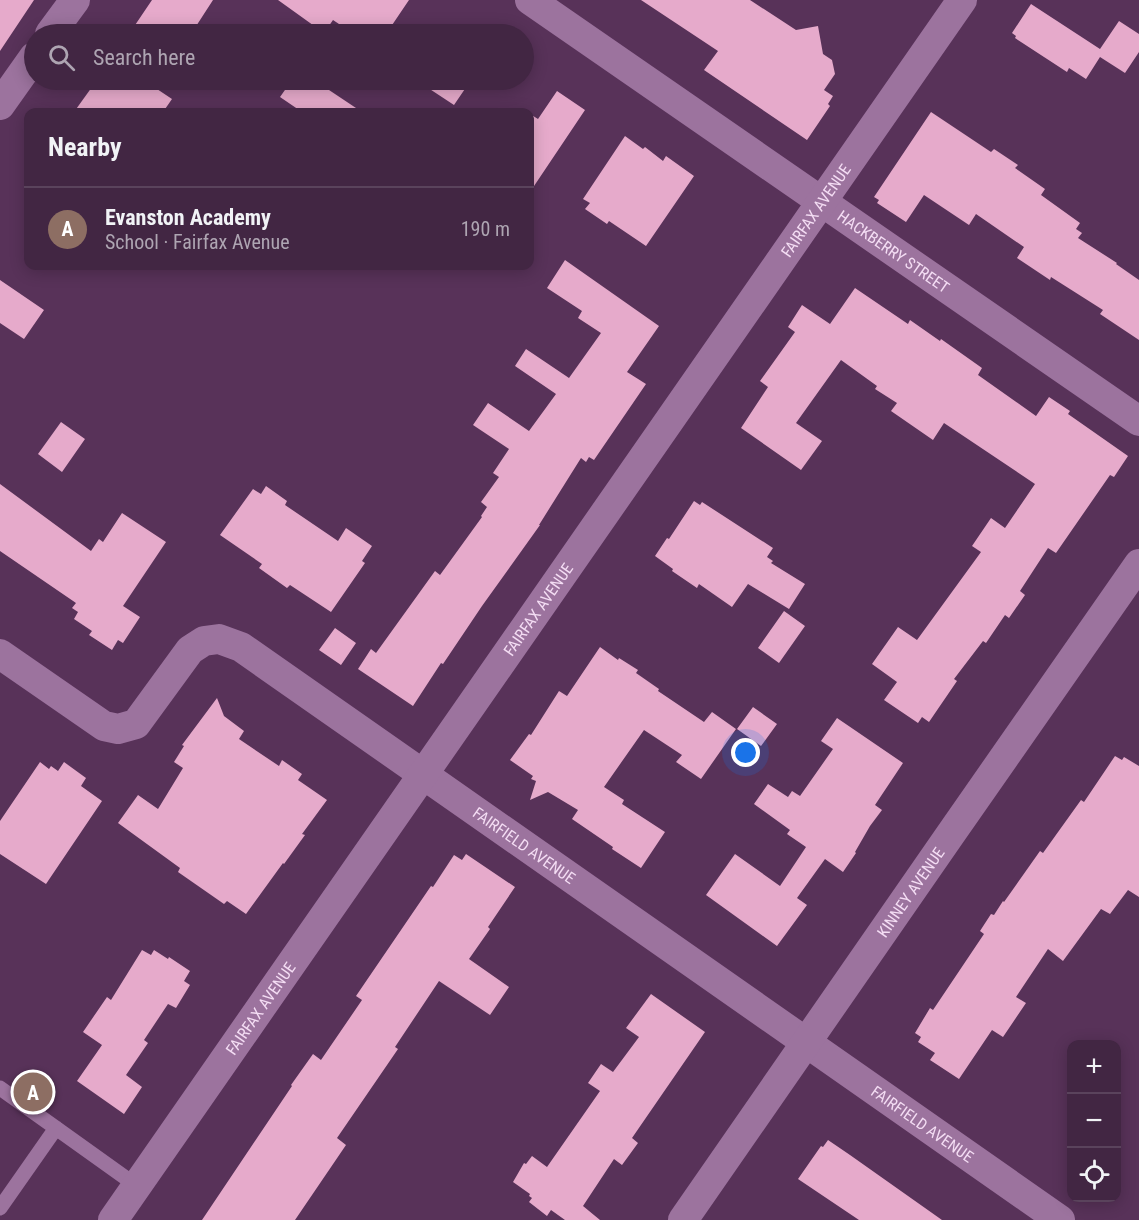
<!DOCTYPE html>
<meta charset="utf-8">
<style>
:root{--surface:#422643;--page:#4c324e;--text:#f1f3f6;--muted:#aea5b2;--line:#5a435c;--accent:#8bbbb9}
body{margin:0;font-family:"Roboto Condensed",sans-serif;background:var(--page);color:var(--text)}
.controls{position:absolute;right:18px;bottom:18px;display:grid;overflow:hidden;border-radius:12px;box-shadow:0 3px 15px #0003}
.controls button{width:54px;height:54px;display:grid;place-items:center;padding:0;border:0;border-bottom:2px solid var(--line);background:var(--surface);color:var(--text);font:30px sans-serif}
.you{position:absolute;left:746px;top:753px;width:21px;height:21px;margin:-15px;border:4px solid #fff;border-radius:50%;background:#1a73e8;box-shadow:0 0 0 9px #1a73e833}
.badge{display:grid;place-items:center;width:39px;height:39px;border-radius:50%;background:var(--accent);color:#fff;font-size:20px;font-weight:700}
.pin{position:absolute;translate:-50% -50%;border:3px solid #fff;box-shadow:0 2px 6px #0006}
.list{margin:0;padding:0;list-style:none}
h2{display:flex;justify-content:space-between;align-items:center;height:78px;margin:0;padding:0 24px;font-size:26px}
h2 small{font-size:20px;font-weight:400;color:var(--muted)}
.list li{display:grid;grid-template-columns:39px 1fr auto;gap:18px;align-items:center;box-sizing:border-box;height:84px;padding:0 24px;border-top:2px solid var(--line)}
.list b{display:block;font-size:22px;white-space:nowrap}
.list p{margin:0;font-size:20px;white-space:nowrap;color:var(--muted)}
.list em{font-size:20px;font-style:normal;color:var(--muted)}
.icon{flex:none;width:33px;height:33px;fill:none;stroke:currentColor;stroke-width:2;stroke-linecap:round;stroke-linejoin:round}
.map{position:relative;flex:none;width:1139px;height:1220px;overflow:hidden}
.search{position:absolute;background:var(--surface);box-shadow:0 3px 15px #0003;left:24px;top:24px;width:510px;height:66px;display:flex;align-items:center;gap:15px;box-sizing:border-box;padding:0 21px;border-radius:33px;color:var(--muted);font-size:22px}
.panel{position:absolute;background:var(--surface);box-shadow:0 3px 15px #0003;left:24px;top:108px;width:510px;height:162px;border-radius:12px}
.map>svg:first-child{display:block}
</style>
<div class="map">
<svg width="1139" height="1220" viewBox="0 0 1139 1220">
<rect width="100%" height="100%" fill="#583259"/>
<!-- building -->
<path fill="#e6aacb" d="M0,0H34L0,51Z
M152,0H213L191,34H129Z
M278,0H409L386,34H354L333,20L324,33Z
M641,0H750L796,30L818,26L823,54L832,60L835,74L824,90L833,96L828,104L830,106L807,140L704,70L718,51Z
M1031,4L1100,49L1119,21L1139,34V52L1125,73L1100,57L1086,79L1069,68L1067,72L1015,38L1016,36L1012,33Z
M97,80H163L157,89L172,99L163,112H74Z
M292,80H314L362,112H302L280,97Z
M416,80H471L454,105Z
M557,91L585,110L530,192V114L538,119Z
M931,112L991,152L994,149L1018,165L1015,168L1045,189L1041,195L1080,223L1076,229L1082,233L1078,238L1117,263L1116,264L1139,280V340L1100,314L1103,310L1051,277L1050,280L1017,258L1024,247L976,214L969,225L924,195L906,222L877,203L879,200L874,197Z
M625,136L643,149L645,147L663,161L666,156L694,176L646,246L609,221L607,224L585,209L590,203L583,199Z
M565,260L659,326L627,372L646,384L594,460L589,457L586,462L581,458L539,525H540L482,606L443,664L441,663L413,706L358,669L371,649L376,653L435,571L440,575L482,517L481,516L487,507L481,502L499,477L493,473L509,449L473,425L488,403L529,431L556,394L515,366L526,349L569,378L601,333L578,318L582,311L547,288Z
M0,280L44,310L24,339L0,323Z
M855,288L908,324L910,320L940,341L941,339L982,368L978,375L1036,416L1049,397L1070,411L1068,414L1128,456L1114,477L1110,475L1056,553L1048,548L1020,591L1025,595L1009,618L1005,615L986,643L983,641L954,679L957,681L929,722L922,717L918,723L884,700L897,682L872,664L898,627L917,640L981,552L972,546L991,518L1005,528L1035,484L944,423L933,440L891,411L897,403L875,389L877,386L841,360L796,423L822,441L801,470L741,428L768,387L760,381L795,332L788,327L802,305L830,324Z
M61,422L85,439L62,472L38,454Z
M0,484L91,551L99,539L103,542L122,513L166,542L123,606L140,617L123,643L118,640L112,650L89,635L92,631L74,619L78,612L72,608L76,603L0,551Z
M266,486L287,501L285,505L338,541L346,528L372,546L362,561L365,563L331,612L290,585L287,588L259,568L262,564L220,535L253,489L261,494Z
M694,501L700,505L702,502L773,548L767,557L773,561L771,563L805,584L789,609L748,584L732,607L699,584L697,588L672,571L673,569L655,556L667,538L669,539Z
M784,611L805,626L779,663L758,648Z
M335,628L356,643L341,665L319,650Z
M600,647L618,660L619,658L638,670L636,673L659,689L658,691L704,722L712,712L736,729L701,779L676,762L682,755L644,730L604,787L624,800L622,804L665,832L641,868L612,849L613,847L572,819L578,810L548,792L530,800L536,781L531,779L533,776L510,760L529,734L531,735L559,691L567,696Z
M217,698L224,716L244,731L239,739L279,766L282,760L302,774L298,780L327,800L302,834L305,835L284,864L283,863L246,914L227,901L224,904L178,872L180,868L118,823L138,795L158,809L183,768L174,762L184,746L182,745Z
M753,707L777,724L761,746L737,729Z
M837,718L903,763L875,805L882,810L870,826L855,852L856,853L843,872L825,859L797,898L807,905L777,946L706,895L735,854L780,886L806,847L787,834L790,830L754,804L768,784L788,797L792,791L800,796L833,749L821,741Z
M1115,756L1122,760L1124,757L1139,766V897L1128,890L1110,914L1101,909L1063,961L1048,949L1016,997L1026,1003L1003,1037L992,1030L959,1079L930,1060L935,1053L918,1042L921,1037L915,1033L930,1008L933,1010L984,934L980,931L991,914L994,915L1003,901L1004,902L1040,851L1043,853L1081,800L1084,802Z
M40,762L49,769L51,766L58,771L64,762L86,778L81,786L102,801L46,884L0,854V821Z
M466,854L515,887L488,927L490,929L469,959L509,987L490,1015L439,981L395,1047L398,1049L337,1138L346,1145L295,1220H202L292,1086L291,1085L313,1054L321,1060L362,1000L356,996L431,886L433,887L454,855L462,860Z
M142,950L151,955L154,950L168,959L169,957L190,971L184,981L190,985L176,1008L168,1004L144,1040L148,1043L126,1075L142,1087L124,1114L77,1081L102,1045L83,1032L107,997L111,1000Z
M651,994L705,1032L632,1138L638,1143L622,1165L614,1159L583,1206L600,1220H565L551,1210L547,1216L529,1202L532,1198L529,1196L530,1194L513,1182L524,1163L526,1164L532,1156L547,1167L600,1091L588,1083L601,1064L613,1072L639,1037L626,1028Z
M828,1140L850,1155L942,1220H859L798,1179L821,1146L823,1147Z"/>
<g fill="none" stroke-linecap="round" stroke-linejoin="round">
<!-- lane -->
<path stroke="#9c739e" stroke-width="15" d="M0,1088L137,1186
M0,1208L56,1128"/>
<!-- street -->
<g stroke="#9c739e" stroke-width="30">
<path id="s1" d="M530,0L1139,421"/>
<path d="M50,34L75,0"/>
<path d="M0,105L34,57"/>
<path id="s2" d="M0,654L104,726L118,729L136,724L190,650L204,641L219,639L241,647L1060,1220"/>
<path id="s3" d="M113,1220L962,0"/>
<path id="s4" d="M683,1220L950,835L1139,564"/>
</g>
</g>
<g text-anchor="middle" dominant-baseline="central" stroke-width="6" stroke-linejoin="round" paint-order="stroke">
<!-- street labels -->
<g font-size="16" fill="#f4ddf4" stroke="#4c284e">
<text stroke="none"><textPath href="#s3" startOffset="1230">FAIRFAX AVENUE</textPath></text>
<text stroke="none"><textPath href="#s1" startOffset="442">HACKBERRY STREET</textPath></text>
<text stroke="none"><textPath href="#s3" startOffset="744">FAIRFAX AVENUE</textPath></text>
<text stroke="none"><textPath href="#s2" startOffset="652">FAIRFIELD AVENUE</textPath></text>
<text stroke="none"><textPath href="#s4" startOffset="399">KINNEY AVENUE</textPath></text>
<text stroke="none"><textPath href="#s3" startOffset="258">FAIRFAX AVENUE</textPath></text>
<text stroke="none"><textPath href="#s2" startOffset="1138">FAIRFIELD AVENUE</textPath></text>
</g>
</g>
</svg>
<div class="controls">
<button>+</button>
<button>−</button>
<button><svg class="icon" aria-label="locate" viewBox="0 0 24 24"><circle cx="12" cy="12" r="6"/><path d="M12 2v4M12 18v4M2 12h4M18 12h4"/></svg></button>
</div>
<div class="you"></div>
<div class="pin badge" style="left:33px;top:1092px;background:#8d6e63">A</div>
<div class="search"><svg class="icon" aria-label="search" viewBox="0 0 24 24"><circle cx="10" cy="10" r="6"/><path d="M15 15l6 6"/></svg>Search here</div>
<section class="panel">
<h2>Nearby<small></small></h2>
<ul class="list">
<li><span class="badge" style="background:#8d6e63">A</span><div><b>Evanston Academy</b><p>School · Fairfax Avenue</p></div><em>190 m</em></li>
</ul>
</section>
</div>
